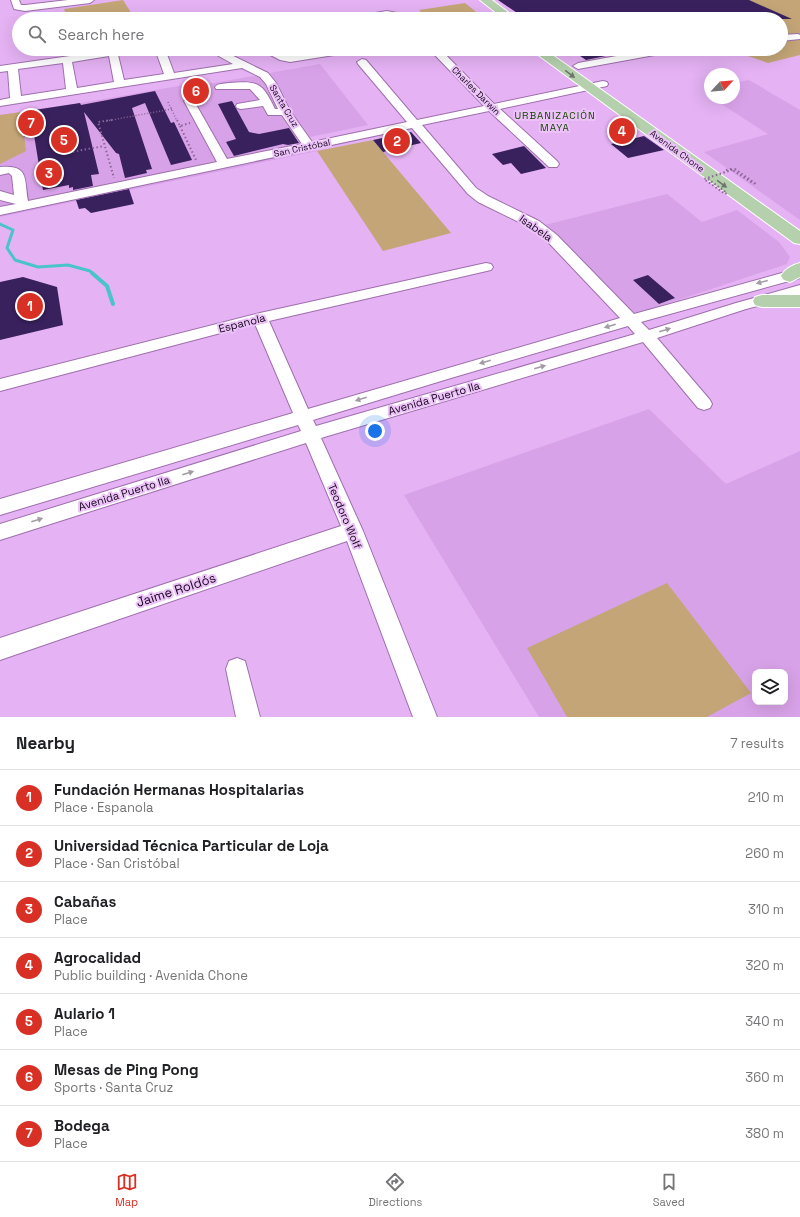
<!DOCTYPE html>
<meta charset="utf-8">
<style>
:root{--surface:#fff;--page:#f6f6f6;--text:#202124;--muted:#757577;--line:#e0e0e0;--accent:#d93025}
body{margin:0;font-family:"Space Grotesk",sans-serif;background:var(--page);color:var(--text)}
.controls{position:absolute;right:12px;bottom:12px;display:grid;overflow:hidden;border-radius:8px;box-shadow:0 4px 16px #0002}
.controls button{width:36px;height:36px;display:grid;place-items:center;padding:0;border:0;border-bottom:1px solid var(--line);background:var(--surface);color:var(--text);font:20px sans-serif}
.compass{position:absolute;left:704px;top:68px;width:36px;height:36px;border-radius:50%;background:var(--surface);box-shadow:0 4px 16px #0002;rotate:64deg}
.you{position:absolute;left:375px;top:431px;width:14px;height:14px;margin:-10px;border:3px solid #fff;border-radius:50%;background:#1a73e8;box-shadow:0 0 0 6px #1a73e833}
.badge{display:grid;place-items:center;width:26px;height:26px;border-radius:50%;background:var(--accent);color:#fff;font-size:13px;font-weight:700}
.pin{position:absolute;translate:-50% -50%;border:2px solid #fff;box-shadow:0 1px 4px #0006}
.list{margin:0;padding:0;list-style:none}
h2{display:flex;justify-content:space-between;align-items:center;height:52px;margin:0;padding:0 16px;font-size:17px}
h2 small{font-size:13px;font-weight:400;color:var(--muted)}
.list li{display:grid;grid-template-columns:26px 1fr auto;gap:12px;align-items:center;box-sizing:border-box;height:56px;padding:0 16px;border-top:1px solid var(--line)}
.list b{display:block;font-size:15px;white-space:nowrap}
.list p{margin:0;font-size:13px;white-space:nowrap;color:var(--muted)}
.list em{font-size:13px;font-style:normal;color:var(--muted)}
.icon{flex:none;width:22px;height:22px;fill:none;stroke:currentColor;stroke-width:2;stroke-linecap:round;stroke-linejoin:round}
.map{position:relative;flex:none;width:800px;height:717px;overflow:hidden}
.search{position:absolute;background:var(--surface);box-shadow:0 4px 16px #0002;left:12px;right:12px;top:12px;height:44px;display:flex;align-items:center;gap:10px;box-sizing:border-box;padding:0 14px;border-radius:22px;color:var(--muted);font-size:15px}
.sheet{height:444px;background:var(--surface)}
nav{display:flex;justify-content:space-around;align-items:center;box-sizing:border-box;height:56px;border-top:1px solid var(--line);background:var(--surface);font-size:11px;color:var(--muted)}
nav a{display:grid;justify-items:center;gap:2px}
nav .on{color:var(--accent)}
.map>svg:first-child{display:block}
</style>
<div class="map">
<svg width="800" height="717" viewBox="0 0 800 717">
<rect width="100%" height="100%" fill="#e5b2f4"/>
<!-- built -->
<path fill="#d8a2e8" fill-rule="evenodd" d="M320,64L368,125L310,137L317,151L0,217V115L81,103L190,84L214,83Z
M749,80L800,110V220L704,152L768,134L712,98H734V83Z
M667,194L702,222L737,210L779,242L790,257L787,264L630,316L541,226Z
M649,409L726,484L800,451V717H539L404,495ZM755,672H785V702H755Z"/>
<!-- green -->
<path fill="#c3a577" d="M123,0L135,19H68L64,9Z
M620,0H800V55L768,63L739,53L718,49H781V19Z
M465,3L485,19H428L419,10Z
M21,112L26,151L0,164V115Z
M373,140L383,152L451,233L383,251L317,151Z
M667,583L751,693L707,717H567L527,648Z"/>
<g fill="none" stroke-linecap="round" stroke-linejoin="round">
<!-- stream-far1 -->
<path stroke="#4ac4c9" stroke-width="3" d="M0,224L13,230L7,248L15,260L38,267L68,265L90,271L93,274"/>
<!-- stream -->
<path stroke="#4ac4c9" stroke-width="4" d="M92,273L107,286L113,304"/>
</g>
<!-- building -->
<path fill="#39215e" d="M498,0H749L792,19H526Z
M570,49H615L616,54L586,60Z
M155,91L171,123L174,122L192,160L171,165L145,103L132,108L152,169L146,170L147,173L125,178L119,154L116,153L84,112L99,174L91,175L93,186L73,190V187L69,188V185L43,190L34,135L24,137L21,112L80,103L81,105Z
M232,101L249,132L259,134L289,128L299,143L288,145L283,144L234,156L226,142L236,139L218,104Z
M411,132L421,143L383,152L373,140Z
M644,136L664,150L628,158L611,144Z
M524,146L546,168L521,174L511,163L503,165L492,154Z
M129,189L134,204L91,213L85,208L79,209L76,200Z
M648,275L675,298L659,304L633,280Z
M23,277L57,287L63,325L0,340V282Z"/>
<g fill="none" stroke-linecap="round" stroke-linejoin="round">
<defs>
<path id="minor" d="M11,0H19L21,5H25L68,0H94L90,3L25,11L14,9Z
M387,11L402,14L408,19C400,19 395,17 388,16C377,16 365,19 352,19L357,16Z
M781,35L798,34L800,35V39L781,41Z
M119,49H144L139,52L118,55L124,80L164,74L155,49H165L174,73L233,64L206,49H219L268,73L276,83L290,111L312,142L407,122L358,64L357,62L362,59L366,60L417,120L484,106L429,49H440L494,104L603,81L607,82L608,84L607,86L500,109L557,161L559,164L557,167H549L489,111L422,125L476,188L488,196L539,221L557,235L634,314L800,268V278L641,322L649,330L736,303L800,285V295L746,309L657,338L710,400L712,404L710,408L704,410L698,408L643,342L321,438L363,531L437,717H413L347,541L0,660V638L341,526L306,443L0,540V524L301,431L298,425L0,515V499L293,413L255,324L0,391V379L260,313L486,263L491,264L493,267L491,270L269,321L308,409L620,318L547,241L529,227L478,202L468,194L412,128L0,215V207L16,204L0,200V191L14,195L12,176L9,173L0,175V167C30,164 24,180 28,201L217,162L184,101L189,98L194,101L227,159L302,144L282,115H268L263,106L241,109L237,108L236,106L237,104L260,100L250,89H216L215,87C218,83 224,84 229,83C259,81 262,82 275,109H278L266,84L260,77L242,68L0,106V100L10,98L8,71L0,72V66ZM109,56L114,82L77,88L72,62ZM63,63L66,89L21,96L18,69ZM628,326L635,334L316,426L313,420L451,378Z
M259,49H272L290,56L327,50L326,49H358L353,52L290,62L280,60Z
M655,49H676L671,52L578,69L573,66L578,63Z
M237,658L245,661L260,717H236L226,669L229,661Z"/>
<path id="major" d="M480,0H492L517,19H504Z
M530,49H544L800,231V244L794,243Z
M800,263V277L790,282L784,280L781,276C785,269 792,265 800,263Z
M762,295H800V307H762L755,305L753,301L755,297Z"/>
</defs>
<!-- minor casing -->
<use href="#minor" stroke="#9f6fad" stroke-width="2"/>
<!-- major casing -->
<use href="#major" stroke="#fff" stroke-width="2"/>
<!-- path-far1 -->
<path stroke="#8a6695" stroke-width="1.5" stroke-dasharray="1 2" stroke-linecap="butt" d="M168,102L177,121
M106,121L172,109"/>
<!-- path -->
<path stroke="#8a6695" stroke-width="2" stroke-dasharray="1.5 2.5" stroke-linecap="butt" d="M112,120L98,122L114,178
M177,120L180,126L190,123
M180,126L196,160
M61,154L104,146
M726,170L731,169L754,184"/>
<!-- minor -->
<use href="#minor" fill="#fff" fill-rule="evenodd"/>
<!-- major -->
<use href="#major" fill="#b5d0ac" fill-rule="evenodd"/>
<!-- path-bridge -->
<path stroke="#8a6695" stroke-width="2" stroke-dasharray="1.5 2.5" stroke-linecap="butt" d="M708,179L727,193L725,194L704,179L735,169L756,184H754"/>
</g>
<!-- one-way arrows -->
<defs><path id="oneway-solid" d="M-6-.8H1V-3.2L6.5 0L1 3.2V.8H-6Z"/></defs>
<g fill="#6e756b">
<use href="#oneway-solid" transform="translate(570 74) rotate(37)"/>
<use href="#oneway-solid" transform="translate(722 184) rotate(36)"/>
</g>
<g fill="#a29ba4">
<use href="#oneway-solid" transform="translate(762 282) rotate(165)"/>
<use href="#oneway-solid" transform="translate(610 326) rotate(164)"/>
<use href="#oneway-solid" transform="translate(665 330) rotate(-18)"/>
<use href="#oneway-solid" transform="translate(485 362) rotate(164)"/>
<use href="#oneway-solid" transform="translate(540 367) rotate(-16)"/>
<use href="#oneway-solid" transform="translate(361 399) rotate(163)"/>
<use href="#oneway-solid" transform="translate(188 473) rotate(-18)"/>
<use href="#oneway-solid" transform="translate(37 520) rotate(-17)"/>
</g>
<g text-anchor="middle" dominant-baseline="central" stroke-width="4" stroke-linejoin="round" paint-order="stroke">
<!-- far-street labels -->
<g font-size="9" fill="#17051c" stroke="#ecc3f8">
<text transform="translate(476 91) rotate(45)">Charles Darwin</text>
<text transform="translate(284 106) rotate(59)">Santa Cruz</text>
<text transform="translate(302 148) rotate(-12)">San Cristóbal</text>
<text transform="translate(677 151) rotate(36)">Avenida Chone</text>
</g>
<!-- far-neighbourhood labels -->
<g font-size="10" letter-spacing="1" fill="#174204" stroke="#ecc3f8">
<text x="555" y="115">URBANIZACIÓN<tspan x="555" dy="12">MAYA</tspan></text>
</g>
<!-- street labels -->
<g font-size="11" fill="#17051c" stroke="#ecc3f8">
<text transform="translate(536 228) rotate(35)">Isabela</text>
<text transform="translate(242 323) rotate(-14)">Espanola</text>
<text transform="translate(434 398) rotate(-16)">Avenida Puerto Ila</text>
<text transform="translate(124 493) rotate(-17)">Avenida Puerto Ila</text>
<text transform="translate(345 516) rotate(67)">Teodoro Wolf</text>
</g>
<!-- near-street labels -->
<g font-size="13" fill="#17051c" stroke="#ecc3f8">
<text transform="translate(176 590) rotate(-18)">Jaime Roldós</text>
</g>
</g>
</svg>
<div class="controls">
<button><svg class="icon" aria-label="layers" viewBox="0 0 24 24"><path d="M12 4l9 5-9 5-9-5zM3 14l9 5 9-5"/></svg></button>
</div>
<svg class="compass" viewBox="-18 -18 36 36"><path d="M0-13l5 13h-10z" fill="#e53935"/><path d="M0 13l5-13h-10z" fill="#757577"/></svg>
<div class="you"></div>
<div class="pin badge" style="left:30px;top:306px">1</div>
<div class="pin badge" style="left:397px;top:141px">2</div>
<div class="pin badge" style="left:49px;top:173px">3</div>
<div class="pin badge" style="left:622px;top:131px">4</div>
<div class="pin badge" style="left:64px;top:140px">5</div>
<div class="pin badge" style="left:196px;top:91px">6</div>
<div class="pin badge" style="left:31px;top:123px">7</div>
<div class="search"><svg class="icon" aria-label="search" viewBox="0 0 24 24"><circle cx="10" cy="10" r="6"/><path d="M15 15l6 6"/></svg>Search here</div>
</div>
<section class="sheet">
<h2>Nearby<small>7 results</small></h2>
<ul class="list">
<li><span class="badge">1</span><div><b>Fundación Hermanas Hospitalarias</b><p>Place · Espanola</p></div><em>210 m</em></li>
<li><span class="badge">2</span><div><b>Universidad Técnica Particular de Loja</b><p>Place · San Cristóbal</p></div><em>260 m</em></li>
<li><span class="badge">3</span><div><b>Cabañas</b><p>Place</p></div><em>310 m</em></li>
<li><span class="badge">4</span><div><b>Agrocalidad</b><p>Public building · Avenida Chone</p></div><em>320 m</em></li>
<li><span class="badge">5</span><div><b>Aulario 1</b><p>Place</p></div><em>340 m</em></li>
<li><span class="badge">6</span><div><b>Mesas de Ping Pong</b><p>Sports · Santa Cruz</p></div><em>360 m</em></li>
<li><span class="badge">7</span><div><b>Bodega</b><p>Place</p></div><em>380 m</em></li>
</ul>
</section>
<nav>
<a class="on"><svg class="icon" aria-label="map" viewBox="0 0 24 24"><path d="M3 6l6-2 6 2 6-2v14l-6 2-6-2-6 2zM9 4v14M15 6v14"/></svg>Map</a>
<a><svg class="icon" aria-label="directions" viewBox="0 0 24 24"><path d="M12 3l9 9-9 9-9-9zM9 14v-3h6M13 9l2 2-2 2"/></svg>Directions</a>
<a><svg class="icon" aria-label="saved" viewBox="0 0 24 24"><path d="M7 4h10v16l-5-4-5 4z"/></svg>Saved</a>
</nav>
